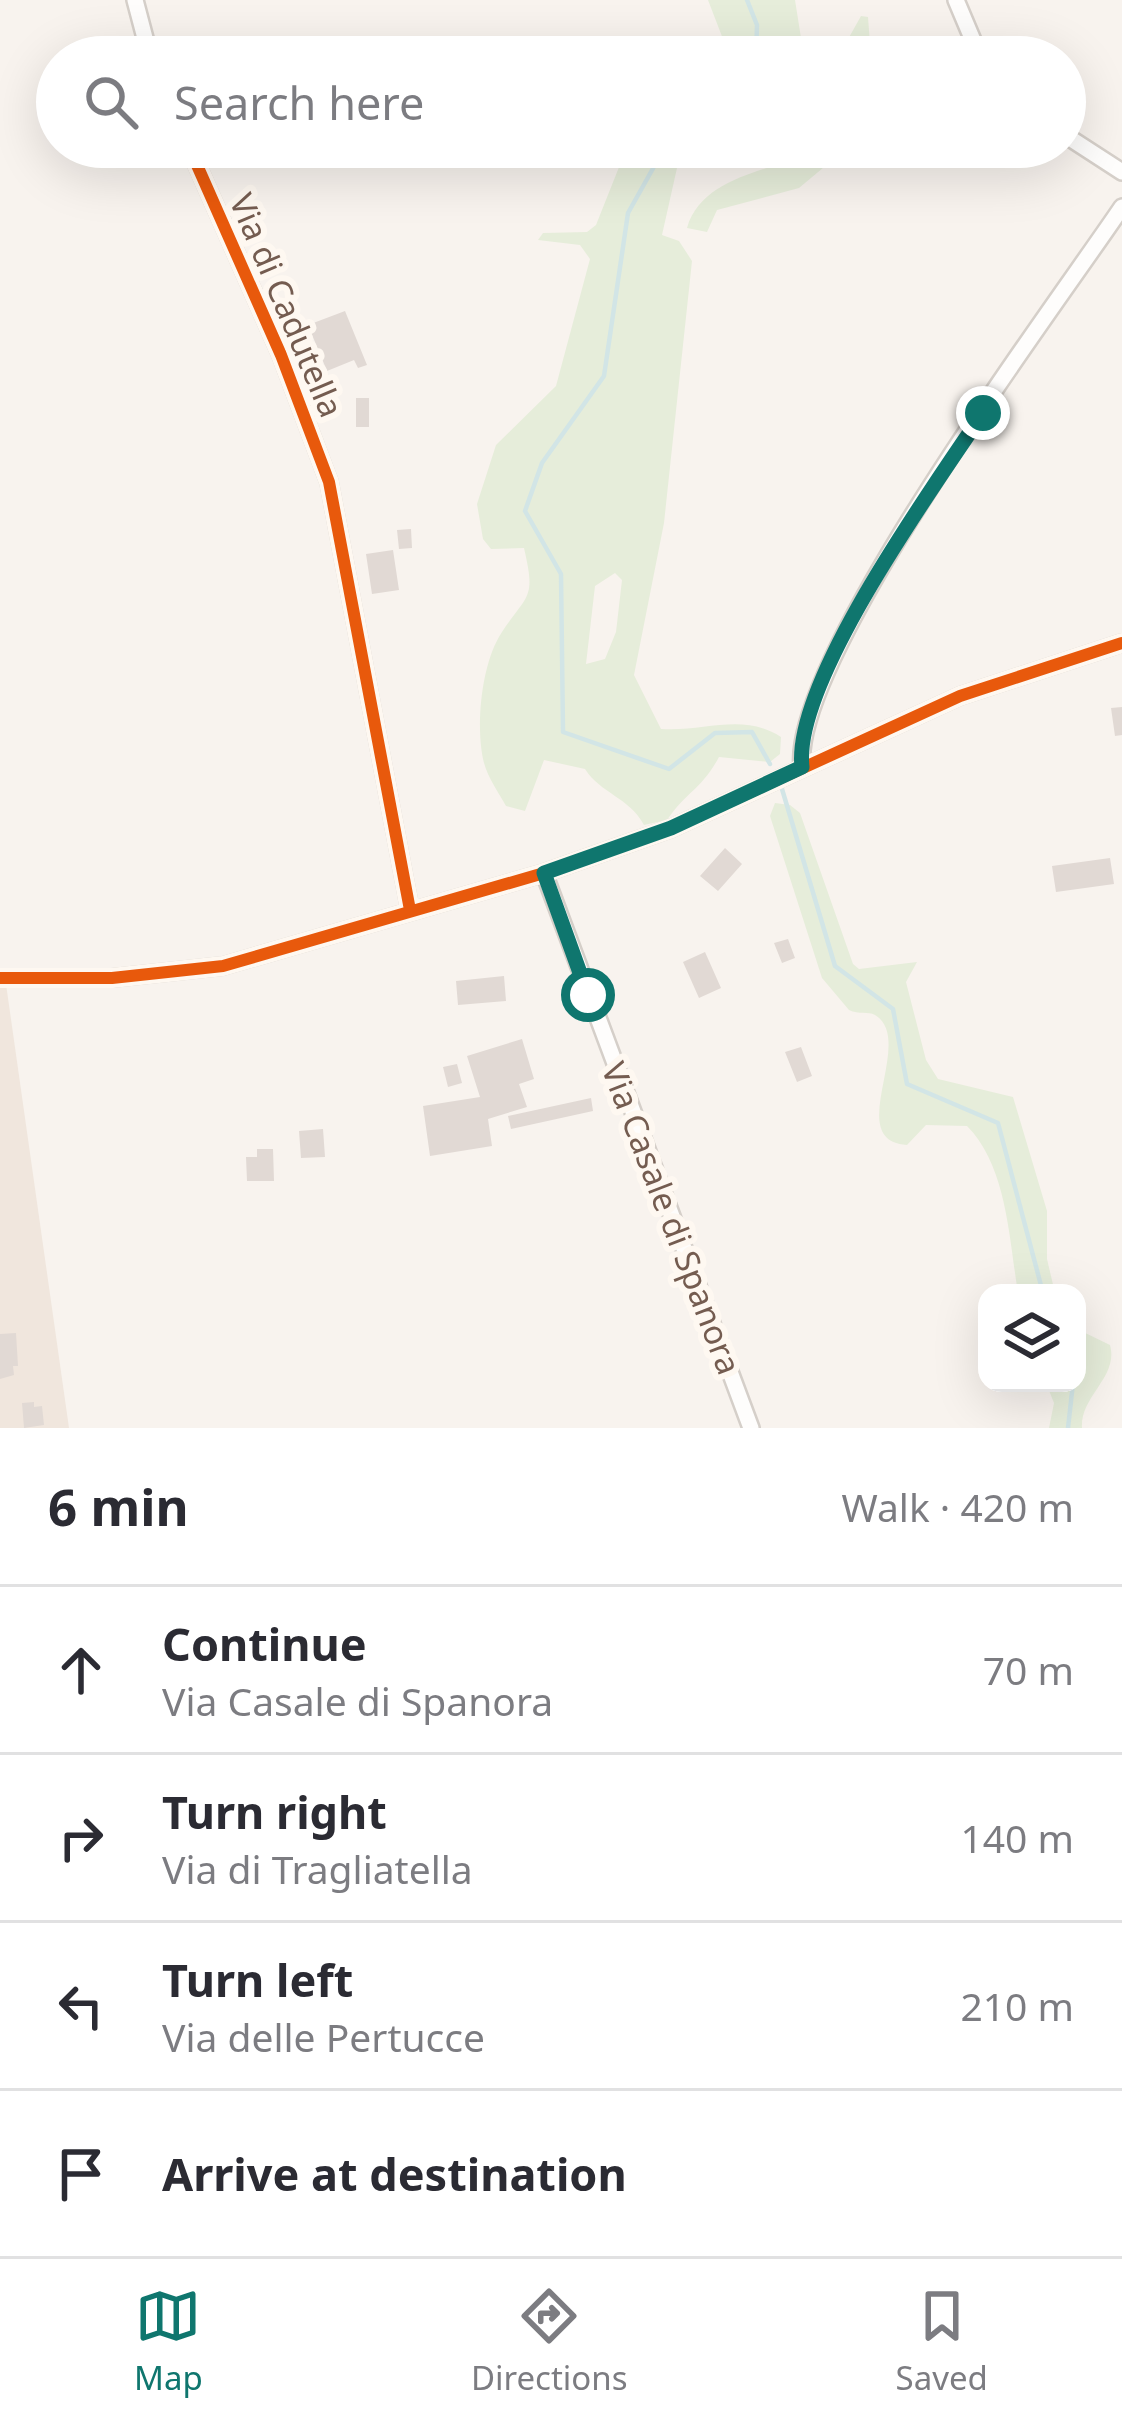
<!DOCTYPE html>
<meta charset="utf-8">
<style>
:root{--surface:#fff;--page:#f7f7f7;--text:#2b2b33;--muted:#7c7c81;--line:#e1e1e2;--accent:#0f766e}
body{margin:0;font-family:"Noto Sans",sans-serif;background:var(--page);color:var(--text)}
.controls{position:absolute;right:36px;bottom:36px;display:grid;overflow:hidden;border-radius:24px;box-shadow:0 12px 48px #0002}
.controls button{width:108px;height:108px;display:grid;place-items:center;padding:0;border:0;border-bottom:3px solid var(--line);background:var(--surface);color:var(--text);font:60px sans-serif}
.stop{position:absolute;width:36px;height:36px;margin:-27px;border:9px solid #0f766e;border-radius:50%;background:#fff}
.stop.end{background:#0f766e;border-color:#fff;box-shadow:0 3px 12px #0008}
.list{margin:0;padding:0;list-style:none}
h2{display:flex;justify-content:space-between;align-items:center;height:156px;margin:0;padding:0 48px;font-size:51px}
h2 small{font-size:39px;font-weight:400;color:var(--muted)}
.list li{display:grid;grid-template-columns:78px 1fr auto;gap:36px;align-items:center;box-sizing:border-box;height:168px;padding:0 48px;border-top:3px solid var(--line)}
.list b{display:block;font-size:45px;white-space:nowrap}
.list p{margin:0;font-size:39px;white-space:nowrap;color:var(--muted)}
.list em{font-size:39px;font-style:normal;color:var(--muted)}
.icon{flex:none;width:66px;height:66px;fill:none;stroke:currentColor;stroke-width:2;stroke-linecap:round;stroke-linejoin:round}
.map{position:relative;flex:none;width:1122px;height:1428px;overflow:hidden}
.search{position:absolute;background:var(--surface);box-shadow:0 12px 48px #0002;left:36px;right:36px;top:36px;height:132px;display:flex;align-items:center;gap:30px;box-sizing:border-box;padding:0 42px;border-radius:66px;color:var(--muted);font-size:45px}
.sheet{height:828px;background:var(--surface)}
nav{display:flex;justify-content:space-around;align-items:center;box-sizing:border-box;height:168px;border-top:3px solid var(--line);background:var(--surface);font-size:33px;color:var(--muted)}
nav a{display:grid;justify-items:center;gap:6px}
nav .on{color:var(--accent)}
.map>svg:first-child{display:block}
</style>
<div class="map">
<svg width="1122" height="1428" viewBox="0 0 1122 1428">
<rect width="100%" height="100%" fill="#f8f3ee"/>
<!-- residential -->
<path fill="#f0e6dd" d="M0,984H6L69,1428H0Z"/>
<!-- green -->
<path fill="#e6edda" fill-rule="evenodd" d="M708,0H795L804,57H722L723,39Z
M861,16L868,17L871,57H838Z
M627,147H728L722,157L696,158L677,168L662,235L679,241L692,261L664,523L634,675L661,729C705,732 742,712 781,737L780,754L770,762L719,757C701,790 687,791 667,820L644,825C629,797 601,794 585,769L544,760L525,811L506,806C499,793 488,778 484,763C475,728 481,663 502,632C528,593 536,600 524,548L491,549L483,539L477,504L496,445L556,386L590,259L580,245L538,240L543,233L587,232L596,225ZM615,573L622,580L616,632L605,659L586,664L595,586Z
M764,147H848L799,188L717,210L707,232L687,228C698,190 738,177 773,166L777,151Z
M775,803L790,805L800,813L853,964L859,969L917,962L906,982L926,1060L938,1079L1013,1097L1047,1211V1259L1055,1293H1018C1009,1239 1007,1166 967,1126L926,1125L907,1145C842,1141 917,1040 875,1015C868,1011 859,1015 849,1010L822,978L770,816Z
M1077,1329L1110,1345C1119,1377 1080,1396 1082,1428H1049L1054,1403L1046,1383H1077Z"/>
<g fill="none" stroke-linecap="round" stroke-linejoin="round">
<!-- stream -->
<path stroke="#d2e5e6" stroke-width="4.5" d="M747,0L757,25L756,57
M665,147L628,213L604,376L542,463L525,511L561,574L563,732L669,769L715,733L752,732L770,764
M782,789L835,966L893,1009L907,1084L998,1123L1043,1293
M1068,1428L1073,1383"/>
</g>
<!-- building -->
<path fill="#e1d9d4" d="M345,311L367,365L358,368L354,360L327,371L308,325Z
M356,398H369V427H356Z
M411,529L412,548L399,549L397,530Z
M393,550L399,590L372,594L366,554Z
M1122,707V735L1115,736L1111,708Z
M725,848L742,864L718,891L700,876Z
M1110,858L1114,884L1056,892L1052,866Z
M788,939L795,958L782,963L774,943Z
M705,952L721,988L699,998L683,962Z
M504,976L506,1001L458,1005L456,981Z
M522,1039L534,1079L519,1084L527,1107L488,1119L492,1146L430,1156L423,1106L480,1097L467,1056Z
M801,1047L812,1076L797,1082L785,1052Z
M457,1064L462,1083L448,1087L443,1067Z
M591,1098L593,1111L511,1129L508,1116Z
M323,1129L325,1157L301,1158L299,1131Z
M257,1149H273L274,1181H247L246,1157H257Z
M16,1333L18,1366H13L14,1375L0,1379V1334Z
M34,1402V1407L42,1406L44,1425L24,1428L22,1403Z"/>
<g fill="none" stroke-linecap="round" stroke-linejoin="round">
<defs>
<path id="minor" d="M135,0L150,57
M956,0L980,57
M1065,135L1122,172
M189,147L281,355L329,482L410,910
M802,767C790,660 1053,309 1122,207
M544,873L751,1428
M0,978H112L223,966L544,873L672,828L960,696L1122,643"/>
</defs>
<!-- minor casing -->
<use href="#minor" stroke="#d5cfc9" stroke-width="20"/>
<!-- minor -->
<use href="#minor" stroke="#fefdfc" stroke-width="15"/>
<defs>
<path id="cycleway" d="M189,147L281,355L329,482L410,910
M0,978H112L223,966L544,873L672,828L960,696L1122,643"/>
</defs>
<!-- cycleway casing -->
<use href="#cycleway" stroke="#fef8f1" stroke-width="20"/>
<!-- cycleway -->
<use href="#cycleway" stroke="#e8590c" stroke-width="12"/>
</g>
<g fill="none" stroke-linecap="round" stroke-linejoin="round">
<!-- route -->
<path stroke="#0f766e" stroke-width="15" d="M588,995L544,873L671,828L802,767C792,683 934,486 983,413"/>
</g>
<g text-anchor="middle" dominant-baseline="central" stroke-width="12" stroke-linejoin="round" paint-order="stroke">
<!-- street labels -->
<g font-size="33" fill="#745c50" stroke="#fef8f1">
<text transform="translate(287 305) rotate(67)">Via di Cadutella</text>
<text transform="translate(672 1218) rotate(69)">Via Casale di Spanora</text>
</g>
</g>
</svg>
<div class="controls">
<button><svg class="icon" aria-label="layers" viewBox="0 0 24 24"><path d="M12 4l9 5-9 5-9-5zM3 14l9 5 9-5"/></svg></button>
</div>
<div class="stop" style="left:588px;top:995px"></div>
<div class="stop end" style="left:983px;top:413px"></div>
<div class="search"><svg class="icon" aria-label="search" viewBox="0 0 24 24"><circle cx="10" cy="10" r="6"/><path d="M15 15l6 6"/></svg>Search here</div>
</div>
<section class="sheet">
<h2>6 min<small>Walk · 420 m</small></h2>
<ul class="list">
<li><svg class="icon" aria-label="ahead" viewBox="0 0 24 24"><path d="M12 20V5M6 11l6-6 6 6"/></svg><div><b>Continue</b><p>Via Casale di Spanora</p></div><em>70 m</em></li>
<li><svg class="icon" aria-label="right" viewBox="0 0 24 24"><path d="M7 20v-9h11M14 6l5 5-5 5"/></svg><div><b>Turn right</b><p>Via di Tragliatella</p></div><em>140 m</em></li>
<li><svg class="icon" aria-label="left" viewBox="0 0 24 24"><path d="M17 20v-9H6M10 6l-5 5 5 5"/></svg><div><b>Turn left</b><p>Via delle Pertucce</p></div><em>210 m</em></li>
<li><svg class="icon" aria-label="arrive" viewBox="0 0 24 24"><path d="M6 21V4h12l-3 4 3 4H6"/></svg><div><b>Arrive at destination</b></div></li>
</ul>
</section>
<nav>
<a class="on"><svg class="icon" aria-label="map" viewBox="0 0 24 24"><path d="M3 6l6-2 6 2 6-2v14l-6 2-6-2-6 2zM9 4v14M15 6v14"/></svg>Map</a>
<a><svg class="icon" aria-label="directions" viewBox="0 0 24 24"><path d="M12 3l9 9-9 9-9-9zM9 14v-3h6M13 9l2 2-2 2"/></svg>Directions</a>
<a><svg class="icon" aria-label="saved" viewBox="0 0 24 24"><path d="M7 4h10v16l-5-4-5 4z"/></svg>Saved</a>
</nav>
